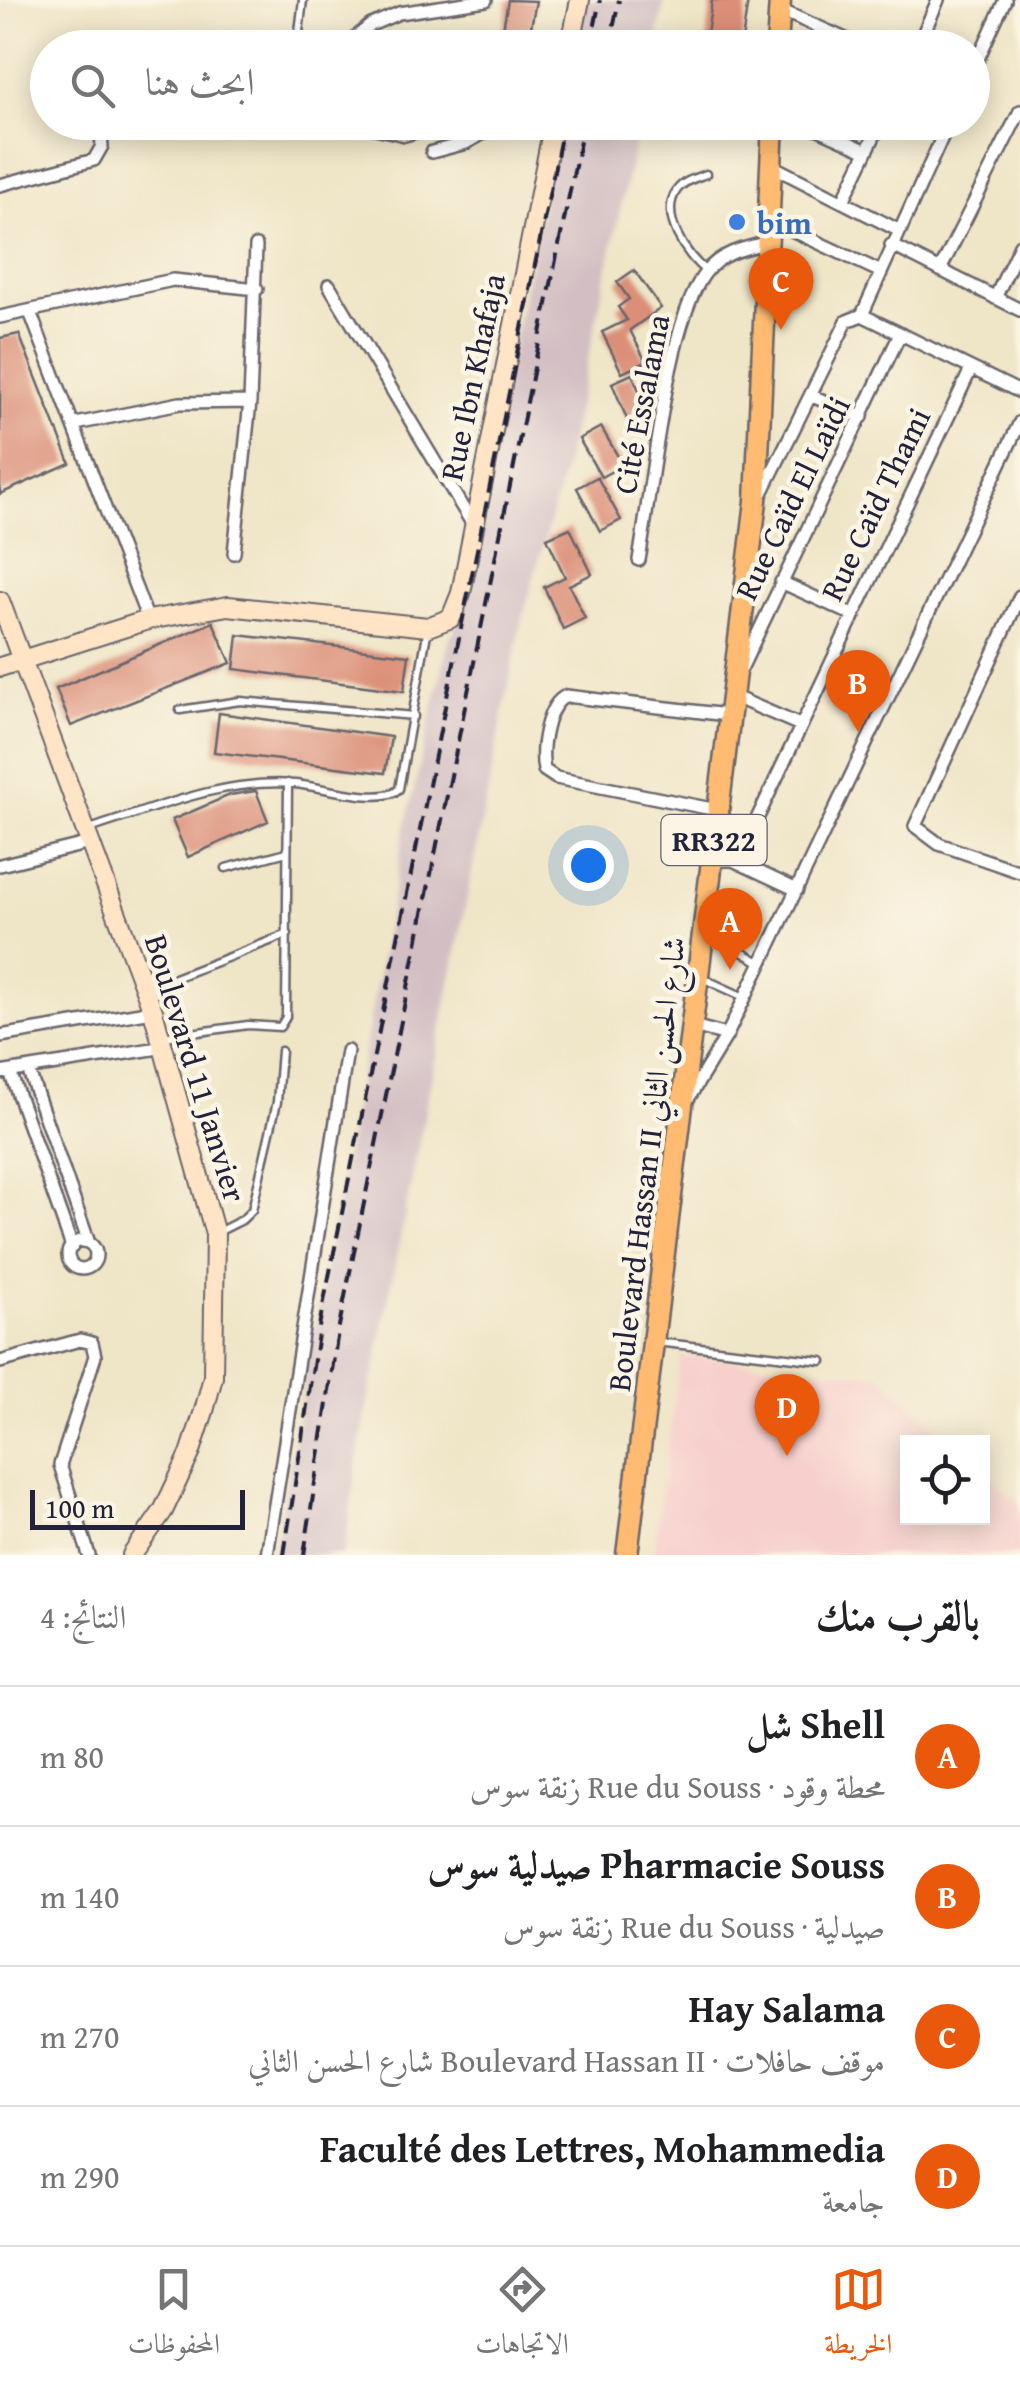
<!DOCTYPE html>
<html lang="ar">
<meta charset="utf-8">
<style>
:root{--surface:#fff;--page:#f2f2f2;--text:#202124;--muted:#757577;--line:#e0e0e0;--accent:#ea580c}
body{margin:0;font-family:"Gentium Book Plus",Amiri,serif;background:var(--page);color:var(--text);direction:rtl}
.controls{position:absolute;right:30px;bottom:30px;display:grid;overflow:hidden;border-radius:0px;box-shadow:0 5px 25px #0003}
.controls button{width:90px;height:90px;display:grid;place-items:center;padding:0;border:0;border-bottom:2px solid var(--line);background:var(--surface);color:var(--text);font:50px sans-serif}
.scale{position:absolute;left:30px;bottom:25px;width:215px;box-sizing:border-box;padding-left:10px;border:5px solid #22223b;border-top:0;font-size:28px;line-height:35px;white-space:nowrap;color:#22223b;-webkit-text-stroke:8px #fcf5e5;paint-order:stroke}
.you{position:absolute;left:588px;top:865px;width:35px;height:35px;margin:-25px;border:8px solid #fff;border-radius:50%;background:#1a73e8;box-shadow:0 0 0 15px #1a73e833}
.badge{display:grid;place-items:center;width:65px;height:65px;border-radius:50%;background:var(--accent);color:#fff;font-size:32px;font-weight:700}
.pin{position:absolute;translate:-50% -82px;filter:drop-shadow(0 2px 5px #0008)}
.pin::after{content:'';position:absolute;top:52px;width:35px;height:30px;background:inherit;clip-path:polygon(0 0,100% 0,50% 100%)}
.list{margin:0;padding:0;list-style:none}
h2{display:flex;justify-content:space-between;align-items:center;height:130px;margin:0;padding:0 40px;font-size:42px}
h2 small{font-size:32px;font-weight:400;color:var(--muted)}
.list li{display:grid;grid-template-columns:65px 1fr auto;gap:30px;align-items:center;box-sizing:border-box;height:140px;padding:0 40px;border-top:2px solid var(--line)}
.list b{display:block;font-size:38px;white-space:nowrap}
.list p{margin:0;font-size:32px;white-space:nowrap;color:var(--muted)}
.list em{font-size:32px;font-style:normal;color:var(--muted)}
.icon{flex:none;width:55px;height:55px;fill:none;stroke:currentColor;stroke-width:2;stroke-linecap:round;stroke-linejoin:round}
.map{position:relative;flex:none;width:1020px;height:1555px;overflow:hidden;direction:ltr}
.search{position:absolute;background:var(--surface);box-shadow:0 5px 25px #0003;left:30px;right:30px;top:30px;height:110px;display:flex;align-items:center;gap:25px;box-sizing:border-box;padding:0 35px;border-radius:55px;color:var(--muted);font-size:38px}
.sheet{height:690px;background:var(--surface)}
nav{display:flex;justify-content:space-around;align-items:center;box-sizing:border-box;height:140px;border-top:2px solid var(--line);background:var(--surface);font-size:28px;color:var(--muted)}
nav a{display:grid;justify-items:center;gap:5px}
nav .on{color:var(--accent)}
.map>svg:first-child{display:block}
</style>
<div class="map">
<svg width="1020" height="1555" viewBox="0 0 1020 1555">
<rect width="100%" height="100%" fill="#fcf5e5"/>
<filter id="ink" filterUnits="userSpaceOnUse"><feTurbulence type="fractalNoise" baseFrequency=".01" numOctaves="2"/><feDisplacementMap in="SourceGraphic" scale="20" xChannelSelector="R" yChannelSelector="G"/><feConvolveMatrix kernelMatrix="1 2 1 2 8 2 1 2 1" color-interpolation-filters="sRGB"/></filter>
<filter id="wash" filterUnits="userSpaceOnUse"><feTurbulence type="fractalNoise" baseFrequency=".0048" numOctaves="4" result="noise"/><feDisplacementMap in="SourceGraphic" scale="40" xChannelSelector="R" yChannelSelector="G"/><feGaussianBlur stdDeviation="2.25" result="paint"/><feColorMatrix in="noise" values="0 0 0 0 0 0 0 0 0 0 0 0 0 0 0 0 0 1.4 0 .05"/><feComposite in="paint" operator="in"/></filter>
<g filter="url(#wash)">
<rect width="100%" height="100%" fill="#efe5c7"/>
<!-- built -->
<path fill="#f7d0cd" d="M681,1356L879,1375L953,1442H908V1518H982L983,1469L1020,1504V1555H653Z"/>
<!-- railway -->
<path fill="#d2bec3" d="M584,0H665L655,47L574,48Z
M559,123H639L563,473L520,627L365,1417L343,1555H273L405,828L450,637L455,630Z"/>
<g id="blocks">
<!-- building -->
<path fill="#db8f78" d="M508,0L536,1L527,48H492L503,29Z
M712,0H748L741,48H705Z
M370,122H461V126L405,142L368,133Z
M634,270L661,308L630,330L646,362L622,373L602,332L627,320L618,307L629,299L617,282Z
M19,334L70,463L0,494V338Z
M632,374L651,418L631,429L612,383Z
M601,427L623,465L601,477L579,439Z
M597,477L621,520L600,531L577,488Z
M570,528L592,574L569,585L585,618L563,629L544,587L565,577L547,538Z
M213,622L231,663L71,726L56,689Z
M238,635L409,655L404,691L234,669Z
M219,713L391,737L385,773L214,752Z
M256,791L268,821L188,857L172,820L230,795Z"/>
</g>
</g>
<g filter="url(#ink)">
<use href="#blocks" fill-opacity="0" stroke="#6a666c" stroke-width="2.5"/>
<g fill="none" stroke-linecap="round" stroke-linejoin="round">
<defs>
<path id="lane" d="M297,48L303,0
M706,174C696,178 683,181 677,190C659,215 686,256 706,271
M180,710L240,701L414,716
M86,830C154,809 223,778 295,784C320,786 382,806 399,789L428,628
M226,868L287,852
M705,932L760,962
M700,977L744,997
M149,988L288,934
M163,1037L248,1025L280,1027L286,1017L288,783
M218,1232L242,1220L252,1210L277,1102L281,1051
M656,1342L822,1361"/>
<path id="street" d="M780,10L866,48
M343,48L371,25L399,13L486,0
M917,48L938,0
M972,72L1005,0
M803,122L867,151
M432,152L466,143L503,122
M770,165L898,230
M0,185L94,160L102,146L100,122
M843,201L881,122
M768,219L879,271
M891,245L1020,310
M940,270L1020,111
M329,285L473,525
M995,298L1020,245
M30,312L148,620
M862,315L1020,392
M0,317L173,280L257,289
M812,396L862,417
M76,424L180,403L250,402
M761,495L847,321L862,315L949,122
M234,553L250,402L256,246
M639,560C651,492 667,323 705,273C720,253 744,248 766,243
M781,582L853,615
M1020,596L915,826L939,844L1020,872
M741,669L900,334
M730,695L800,725
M717,810L556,778L544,770C540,750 546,705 566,696L727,715
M712,860H733L746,842L971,369
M733,860L797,890
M0,865L90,843
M693,1026L727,1035
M0,1036L153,1011
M28,1069L89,1243
M10,1072L72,1247
M0,1073L165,1047
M685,1104L727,1035L1020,422
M68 1255a14 14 0 1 1 28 0a14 14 0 1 1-28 0Z
M0,1362L80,1340L92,1343L95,1356L60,1465L89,1555
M267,1555L347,1051"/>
<path id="secondary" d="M570,48L580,0
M0,601L153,1011L215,1234L213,1377L204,1411L190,1454L163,1511L132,1555
M0,667L148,620L228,606L428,627L451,618L461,593L554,122"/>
<path id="primary" d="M777,48L780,0
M627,1555L756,501L773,122"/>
</defs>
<!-- lane casing -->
<use href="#lane" stroke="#6a666c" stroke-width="11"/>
<!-- street casing -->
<use href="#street" stroke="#6a666c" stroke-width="16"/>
<!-- secondary casing -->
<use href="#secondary" stroke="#6a666c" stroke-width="22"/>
<!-- primary casing -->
<use href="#primary" stroke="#6a666c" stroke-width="25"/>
<!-- lane -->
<use href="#lane" stroke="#fff" stroke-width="6"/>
<!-- street -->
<use href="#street" stroke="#fff" stroke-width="11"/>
<!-- secondary -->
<use href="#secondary" stroke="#ffe4c6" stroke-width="18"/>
<!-- primary -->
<use href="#primary" stroke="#ffbb71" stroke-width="20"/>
<!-- rail -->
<path stroke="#22223b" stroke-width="4" stroke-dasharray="15 8" stroke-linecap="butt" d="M590,48L600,0
M609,48L619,0
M284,1555L320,1321L564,122
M304,1555L338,1331L584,122"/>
</g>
</g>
<!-- markers -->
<circle fill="#3f7fe0" stroke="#fcf5e5" stroke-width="4" cx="737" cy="222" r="10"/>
<g text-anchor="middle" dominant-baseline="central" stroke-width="9" stroke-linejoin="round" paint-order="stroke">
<!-- shield labels -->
<rect fill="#fcf5e5" stroke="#63616e" stroke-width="2.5" x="661.5" y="815" width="105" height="50" rx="8"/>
<g font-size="30" font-weight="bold" fill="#22223b">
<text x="714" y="840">RR322</text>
</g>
<!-- shop labels -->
<g font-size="32" font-weight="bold" fill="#366cbe" stroke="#fcf5e5" text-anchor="start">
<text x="757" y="222">bim</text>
</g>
<!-- street labels -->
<g font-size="32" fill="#22223b" stroke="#fcf5e5">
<text transform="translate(472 377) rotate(-78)">Rue Ibn Khafaja</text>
<text transform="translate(641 404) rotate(-79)">Cité Essalama</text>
<text transform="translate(792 498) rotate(-64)">Rue Caïd El Laïdi</text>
<text transform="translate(875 504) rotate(-64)">Rue Caïd Thami</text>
<text transform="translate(196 1068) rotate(73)">Boulevard 11 Janvier</text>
<text transform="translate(646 1164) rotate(-83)">Boulevard Hassan II شارع الحسن الثاني</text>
</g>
</g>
</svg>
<div class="controls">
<button><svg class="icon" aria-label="locate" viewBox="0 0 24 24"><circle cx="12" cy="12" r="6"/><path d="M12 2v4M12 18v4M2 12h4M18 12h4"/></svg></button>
</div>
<div class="scale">100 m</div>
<div class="you"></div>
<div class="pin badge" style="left:730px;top:970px">A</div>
<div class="pin badge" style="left:858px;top:732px">B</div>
<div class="pin badge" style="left:781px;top:330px">C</div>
<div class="pin badge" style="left:787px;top:1456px">D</div>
<div class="search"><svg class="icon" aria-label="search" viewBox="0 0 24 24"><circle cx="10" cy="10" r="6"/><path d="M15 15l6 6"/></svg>ابحث هنا</div>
</div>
<section class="sheet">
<h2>بالقرب منك<small>النتائج: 4</small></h2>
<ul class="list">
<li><span class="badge">A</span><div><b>Shell شل</b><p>محطة وقود · Rue du Souss زنقة سوس</p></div><em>80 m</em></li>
<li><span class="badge">B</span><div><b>Pharmacie Souss صيدلية سوس</b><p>صيدلية · Rue du Souss زنقة سوس</p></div><em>140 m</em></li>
<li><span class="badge">C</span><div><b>Hay Salama</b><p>موقف حافلات · Boulevard Hassan II شارع الحسن الثاني</p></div><em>270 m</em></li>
<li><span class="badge">D</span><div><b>Faculté des Lettres, Mohammedia</b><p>جامعة</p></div><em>290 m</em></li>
</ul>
</section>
<nav>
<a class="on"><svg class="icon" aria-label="map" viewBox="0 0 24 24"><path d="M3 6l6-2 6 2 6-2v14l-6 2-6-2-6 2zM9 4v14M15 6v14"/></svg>الخريطة</a>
<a><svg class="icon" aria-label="directions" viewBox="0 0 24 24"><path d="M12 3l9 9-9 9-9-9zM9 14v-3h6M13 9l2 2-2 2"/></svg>الاتجاهات</a>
<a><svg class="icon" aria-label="saved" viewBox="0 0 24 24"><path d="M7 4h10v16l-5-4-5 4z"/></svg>المحفوظات</a>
</nav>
